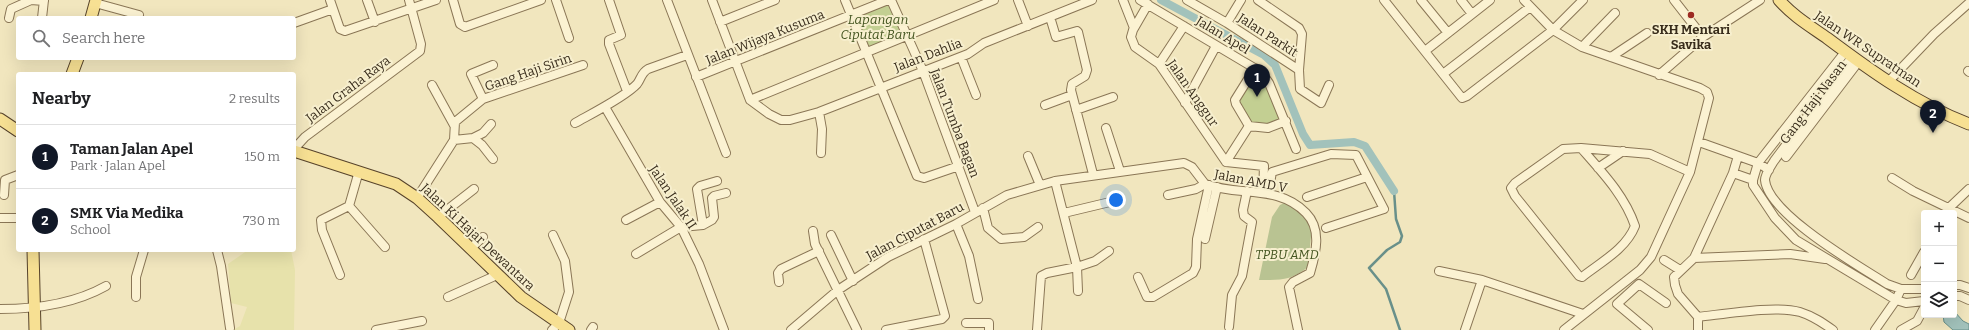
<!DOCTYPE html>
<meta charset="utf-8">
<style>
:root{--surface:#fff;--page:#f6f6f6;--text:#202124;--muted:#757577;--line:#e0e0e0;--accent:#111827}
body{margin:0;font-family:Bitter,serif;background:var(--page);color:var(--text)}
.controls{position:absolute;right:12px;bottom:12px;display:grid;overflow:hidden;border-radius:4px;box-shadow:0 4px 16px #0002}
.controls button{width:36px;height:36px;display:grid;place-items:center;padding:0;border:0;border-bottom:1px solid var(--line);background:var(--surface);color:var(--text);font:20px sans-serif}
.you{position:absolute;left:1116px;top:200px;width:14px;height:14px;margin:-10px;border:3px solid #fff;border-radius:50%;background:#1a73e8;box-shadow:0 0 0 6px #1a73e833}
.badge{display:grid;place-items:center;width:26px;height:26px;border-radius:50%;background:var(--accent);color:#fff;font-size:13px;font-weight:700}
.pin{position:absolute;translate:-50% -33px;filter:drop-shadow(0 1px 2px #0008)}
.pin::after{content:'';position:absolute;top:21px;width:14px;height:12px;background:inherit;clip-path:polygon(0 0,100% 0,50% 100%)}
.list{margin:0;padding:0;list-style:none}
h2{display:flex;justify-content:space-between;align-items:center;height:52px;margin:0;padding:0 16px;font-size:17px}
h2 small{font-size:13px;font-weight:400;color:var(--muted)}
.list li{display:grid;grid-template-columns:26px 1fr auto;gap:12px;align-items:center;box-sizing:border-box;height:64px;padding:0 16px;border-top:1px solid var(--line)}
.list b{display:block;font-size:15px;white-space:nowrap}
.list p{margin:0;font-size:13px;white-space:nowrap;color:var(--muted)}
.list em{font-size:13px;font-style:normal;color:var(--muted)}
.icon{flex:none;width:22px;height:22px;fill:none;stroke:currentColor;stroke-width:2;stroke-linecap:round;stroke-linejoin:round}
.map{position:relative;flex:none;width:1969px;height:330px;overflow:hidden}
.search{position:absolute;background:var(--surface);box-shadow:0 4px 16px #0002;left:16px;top:16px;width:280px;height:44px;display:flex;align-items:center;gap:10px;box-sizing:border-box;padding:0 14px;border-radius:4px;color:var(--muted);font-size:15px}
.panel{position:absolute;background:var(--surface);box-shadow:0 4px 16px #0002;left:16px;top:72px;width:280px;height:180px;border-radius:4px}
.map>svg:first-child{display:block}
</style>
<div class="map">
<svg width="1969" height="330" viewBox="0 0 1969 330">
<rect width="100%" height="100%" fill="#f1e6be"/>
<!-- farmland -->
<path fill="#e7e2ab" d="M248,250H291L295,270L294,330H233L240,326L247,307L231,303L228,264Z"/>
<!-- green -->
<path fill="#c3cf92" d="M890,2L904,36L867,50L853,16Z
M1255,68L1272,90L1286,121L1249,126L1236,104Z"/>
<!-- cemetery -->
<path fill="#b9c392" d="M1288,201L1303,213L1312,226L1308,267C1291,281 1279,280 1259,280L1272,217L1280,205Z"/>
<!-- water -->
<path fill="#a2c2bb" stroke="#69908a" d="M1954,311L1963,321L1969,324V330H1953L1944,322L1943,315H1954Z"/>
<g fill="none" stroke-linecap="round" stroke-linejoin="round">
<!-- stream -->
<path stroke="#69908a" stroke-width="2.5" d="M1394,191L1396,219L1402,236L1400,242L1387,250L1369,268L1386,289L1400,330"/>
<!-- canal -->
<path stroke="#a2c2bb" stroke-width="8" d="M1161,0L1264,55L1275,65L1303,134L1310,145L1354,142L1365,146L1394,191"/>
<defs>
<path id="minor" d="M330,0L340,29L345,31L436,0
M367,0L375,22
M453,0L460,24L465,27L541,0
M556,0L569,38
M609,0L621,35L609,40V44L627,91
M667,0L726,153
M712,0L750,100L769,114L781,120H790L819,112L968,54L984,43L1092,0
M845,0L917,176L924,178L959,166
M891,0L923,71L975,212
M1018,0L1028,26
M1123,0L1134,28
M1140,0L1261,72L1269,83L1296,149
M1187,0L1227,23L1299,70
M1258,0L1299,28L1302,34L1299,70L1300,89L1321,103L1329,85
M1384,0L1462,98L1467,96L1553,30L1583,0
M1421,0L1448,33
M1461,0L1472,14
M1524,0L1553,30L1582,47L1700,88L1707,92L1709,98L1690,172L1651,257L1640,270L1564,330
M1674,0L1703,37
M95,3L139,15
M1148,4L1133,30L1131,37L1135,47L1159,64L1226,162
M1050,17L1056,37L1077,31L1078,32L1087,70L1085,76L1072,84L1071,90L1093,174
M9,18L11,9L31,0L44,1
M42,18L44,0
M720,22L775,0
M294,23L333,9
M1227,23L1241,0
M1582,47L1615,13
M1425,51L1490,0
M1845,52L1758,163L1753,180V185L1775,218L1796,240L1896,300L1906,303L1924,301
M961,57L976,95
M1611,57L1647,33
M1852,57L1774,161C1771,166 1765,174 1765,180C1768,214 1859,266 1887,284L1901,289H1924
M1159,64L1184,26
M1255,68L1235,100L1236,104L1249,126L1268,128L1286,121
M1968,71L1969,72
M1443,74L1530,7
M1659,75L1703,37L1760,0
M696,77L888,0
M1889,81L1934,34L1969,3
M432,85L454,125
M483,99L471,74L493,65
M750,100L994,0
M1185,103L1216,46
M1045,105L1072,95
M605,107L660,202L681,227L699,264L724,330
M1076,110L1113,97
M819,112L822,129L821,153
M575,123C591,114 625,97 637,84C641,79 641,73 648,69L687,55
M1106,128L1120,171
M473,138L483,133L491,124
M454,140L473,138L482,145L493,159
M1699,142L1758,163L1769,170
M1581,148L1563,149L1515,183L1511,188L1515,196L1579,276L1582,277C1601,262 1626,249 1635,226C1625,196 1602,172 1581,148L1650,154L1690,172
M294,149L305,137L420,51L421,44L409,0
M1028,156L1040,185
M1786,157L1859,61
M1226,162L1264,166L1263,193
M1226,162L1249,126
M1598,168L1623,151
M1733,173L1753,180
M1892,178L1913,191L1969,218
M1268,194L1272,172L1331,154L1356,155L1384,209L1326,228
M4,195L5,180L18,175
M1168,195L1196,189L1205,184
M1307,197L1367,177
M417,198L454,140L455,122L483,99L583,65
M349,206L385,247
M349,206L359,171
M983,208L988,228L1001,239L1024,237L1038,227
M1064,213L1110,202
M1946,213L1950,207L1969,189
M438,217L474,189
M0,218H18
M626,220L660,202
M956,224L969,256L978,299
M703,225L697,189L700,186L717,181
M813,231L815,244L857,330
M831,235L853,281
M1205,239L1217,187
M471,248L483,237
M217,250L221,266L230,328
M636,254L681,227L703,225L712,220L714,217L712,198L714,196L726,193
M1694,258L1790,254L1825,259
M1664,260L1680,270
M1439,271L1482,280
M340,275L322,230L321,220L349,206
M1911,275L1924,252
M1138,277L1147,297H1153L1193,273L1196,267L1197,239L1209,185
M779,282L778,273L781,269L819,251
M1954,285H1960L1969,288
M1078,291L1077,267L1095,261L1109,251
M1954,296H1960L1969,300
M136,297V277L144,250
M448,297L497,275
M0,309C36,309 74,304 106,286
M1698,317C1725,314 1776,305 1800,312C1813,316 1823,323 1833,330
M966,323H989V330
M1229,327L1232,295L1242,276L1252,222L1244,216L1243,210L1247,191
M376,330L422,321
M552,330L559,323L569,292L565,261L553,235
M591,330L593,327
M791,330L838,290L888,257L956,224L1007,195L1055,181L1184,163L1192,167L1205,184C1239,197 1278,184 1306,213C1322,229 1316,253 1310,273L1293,282L1289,287L1298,330
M886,330L942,319L945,316L924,239
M1037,330L1041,276L1047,273L1077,267L1055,181
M1465,330L1482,280L1583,314
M1648,330L1617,304L1639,284L1666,303
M1698,330V317L1678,294L1675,285L1674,277L1694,258L1733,173L1738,156
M1875,330L1896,300L1901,289
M1901,330L1917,321L1924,308"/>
<path id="major" d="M1779,0C1793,16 1810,26 1827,38C1871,71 1917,104 1969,124
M91,18L96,0
M72,74L78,58
M0,119L18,131
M294,151L396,184L417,198L438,217L521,297L569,330
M33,250L35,330"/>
</defs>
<!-- minor casing -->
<use href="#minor" stroke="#8a7656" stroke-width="10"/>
<!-- major casing -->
<use href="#major" stroke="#57432b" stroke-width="13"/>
<!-- minor -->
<use href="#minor" stroke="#fbf2d2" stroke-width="8"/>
<!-- major -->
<use href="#major" stroke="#f7e093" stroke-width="11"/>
</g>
<!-- markers -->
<circle fill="#9d2b22" stroke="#f7efce" stroke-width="1.5" cx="1691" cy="15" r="4"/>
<g text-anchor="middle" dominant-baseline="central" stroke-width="4" stroke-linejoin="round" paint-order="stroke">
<!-- park labels -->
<g font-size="13" font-style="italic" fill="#455621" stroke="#f7efce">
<text x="878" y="19">Lapangan<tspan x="878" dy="15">Ciputat Baru</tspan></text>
<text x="1287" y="254">TPBU AMD</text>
</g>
<!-- poi labels -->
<g font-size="13" font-weight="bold" fill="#382c1b" stroke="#f7efce">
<text x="1691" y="29">SKH Mentari<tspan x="1691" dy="15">Savika</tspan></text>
</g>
<!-- street labels -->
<g font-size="13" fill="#382c1b" stroke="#f7efce">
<text transform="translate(1223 35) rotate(31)">Jalan Apel</text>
<text transform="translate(1268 35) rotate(33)">Jalan Parkit</text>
<text transform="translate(765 37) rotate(-22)">Jalan Wijaya Kusuma</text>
<text transform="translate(1868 49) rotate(34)">Jalan WR Supratman</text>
<text transform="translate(928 55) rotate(-21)">Jalan Dahlia</text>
<text transform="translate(528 72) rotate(-19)">Gang Haji Sirin</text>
<text transform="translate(348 89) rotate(-37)">Jalan Graha Raya</text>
<text transform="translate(1193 93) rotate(55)">Jalan Anggur</text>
<text transform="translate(1813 102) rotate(-53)">Gang Haji Nasan</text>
<text transform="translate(955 123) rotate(69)">Jalan Tumba Bagan</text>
<text transform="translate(1251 181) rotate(11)">Jalan AMD V</text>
<text transform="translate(673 197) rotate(56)">Jalan Jalak II</text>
<text transform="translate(915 231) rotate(-28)">Jalan Ciputat Baru</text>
<text transform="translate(478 237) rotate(43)">Jalan Ki Hajar Dewantara</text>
</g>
</g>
</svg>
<div class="controls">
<button>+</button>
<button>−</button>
<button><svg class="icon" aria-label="layers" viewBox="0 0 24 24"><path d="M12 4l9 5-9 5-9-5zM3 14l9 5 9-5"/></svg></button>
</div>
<div class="you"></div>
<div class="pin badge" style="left:1257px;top:97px">1</div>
<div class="pin badge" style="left:1933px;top:133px">2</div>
<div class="search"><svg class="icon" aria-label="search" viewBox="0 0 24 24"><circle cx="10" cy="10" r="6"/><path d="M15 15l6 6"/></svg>Search here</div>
<section class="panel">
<h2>Nearby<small>2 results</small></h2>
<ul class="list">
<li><span class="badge">1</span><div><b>Taman Jalan Apel</b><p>Park · Jalan Apel</p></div><em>150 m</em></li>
<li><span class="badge">2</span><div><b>SMK Via Medika</b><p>School</p></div><em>730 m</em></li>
</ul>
</section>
</div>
